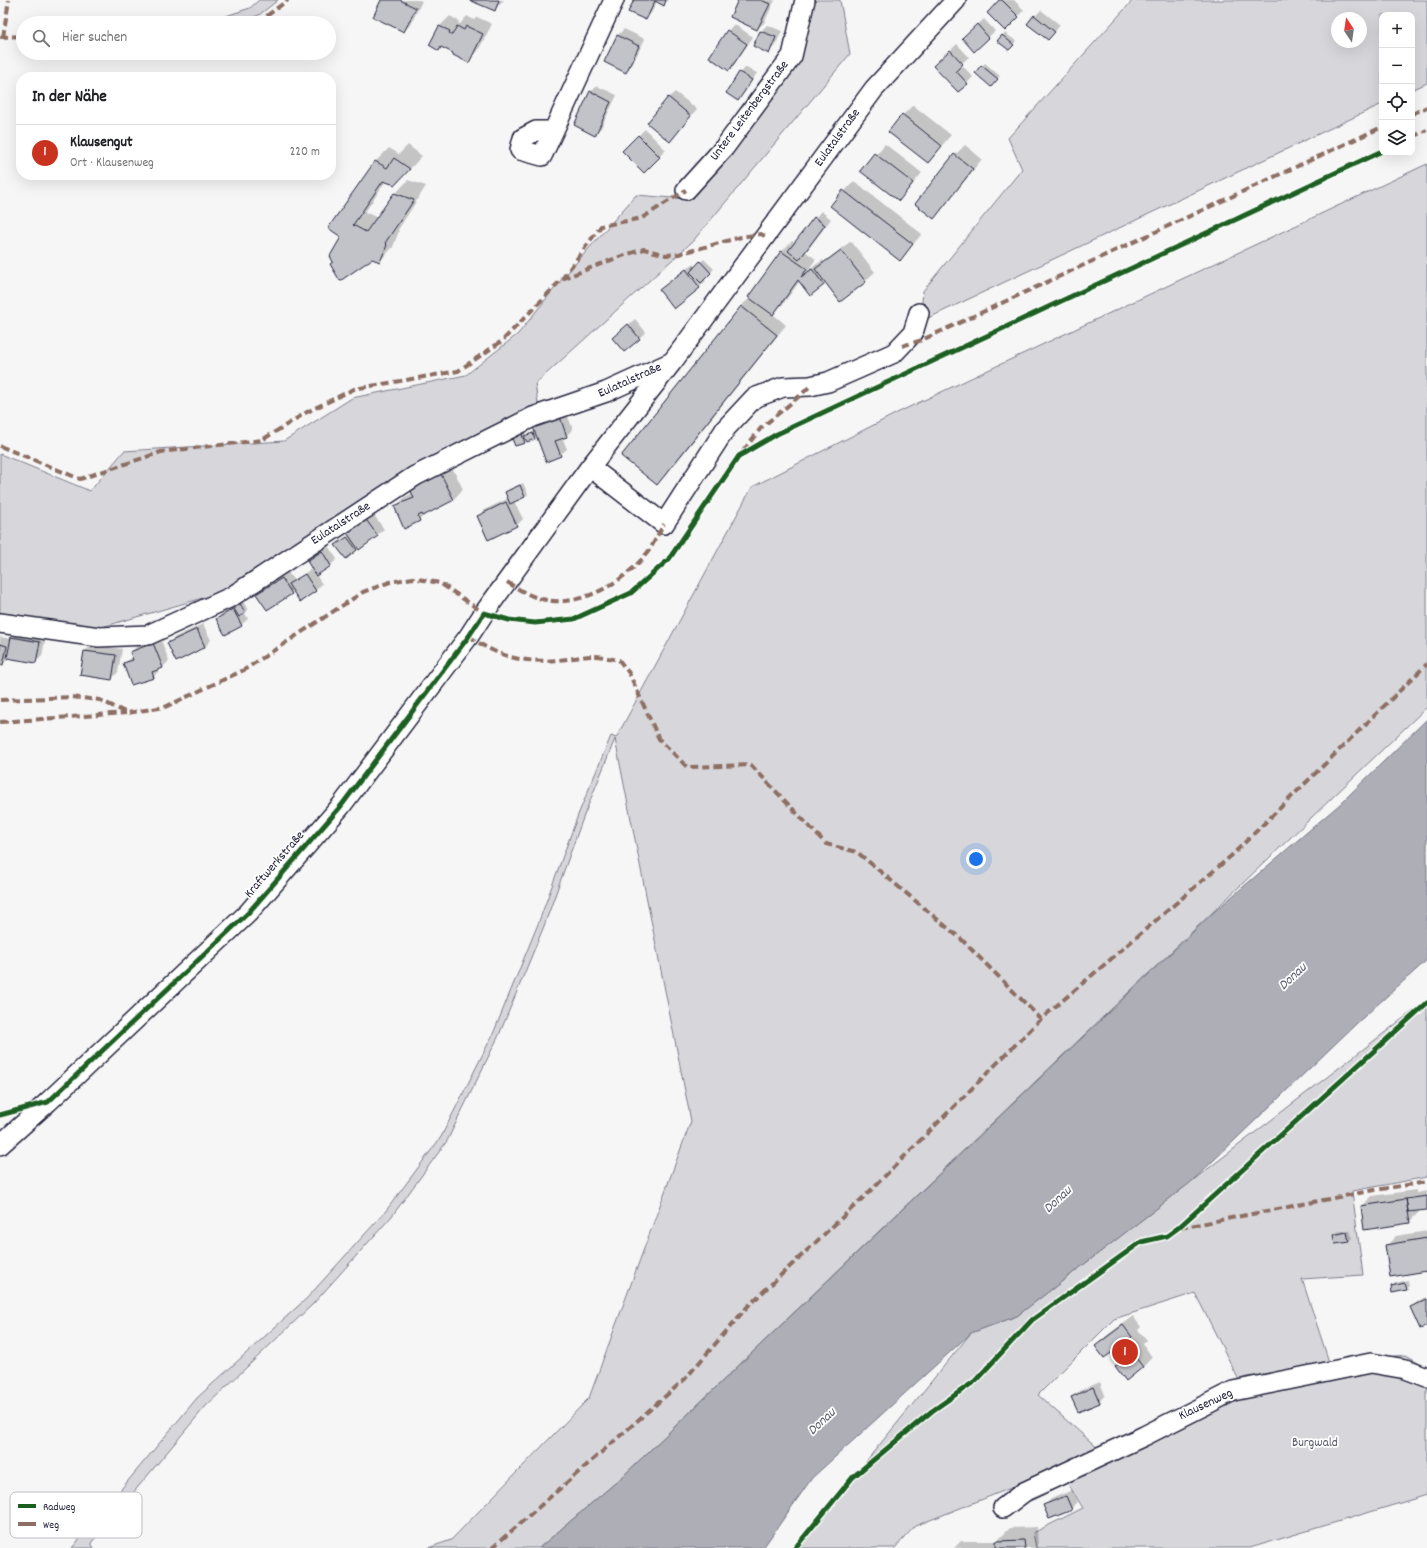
<!DOCTYPE html>
<html lang="de">
<meta charset="utf-8">
<style>
:root{--surface:#fff;--page:#f2f2f2;--text:#202124;--muted:#757577;--line:#e0e0e0;--accent:#c8321e}
body{margin:0;font-family:Dekko,sans-serif;background:var(--page);color:var(--text)}
.controls{position:absolute;right:12px;top:12px;display:grid;overflow:hidden;border-radius:8px;box-shadow:0 4px 16px #0002}
.controls button{width:36px;height:36px;display:grid;place-items:center;padding:0;border:0;border-bottom:1px solid var(--line);background:var(--surface);color:var(--text);font:20px sans-serif}
.compass{position:absolute;left:1331px;top:12px;width:36px;height:36px;border-radius:50%;background:var(--surface);box-shadow:0 4px 16px #0002;rotate:347deg}
.you{position:absolute;left:976px;top:859px;width:14px;height:14px;margin:-10px;border:3px solid #fff;border-radius:50%;background:#1a73e8;box-shadow:0 0 0 6px #1a73e833}
.badge{display:grid;place-items:center;width:26px;height:26px;border-radius:50%;background:var(--accent);color:#fff;font-size:13px;font-weight:700}
.pin{position:absolute;translate:-50% -50%;border:2px solid #fff;box-shadow:0 1px 4px #0006}
.list{margin:0;padding:0;list-style:none}
h2{display:flex;justify-content:space-between;align-items:center;height:52px;margin:0;padding:0 16px;font-size:17px}
h2 small{font-size:13px;font-weight:400;color:var(--muted)}
.list li{display:grid;grid-template-columns:26px 1fr auto;gap:12px;align-items:center;box-sizing:border-box;height:56px;padding:0 16px;border-top:1px solid var(--line)}
.list b{display:block;font-size:15px;white-space:nowrap}
.list p{margin:0;font-size:13px;white-space:nowrap;color:var(--muted)}
.list em{font-size:13px;font-style:normal;color:var(--muted)}
.icon{flex:none;width:22px;height:22px;fill:none;stroke:currentColor;stroke-width:2;stroke-linecap:round;stroke-linejoin:round}
.map{position:relative;flex:none;width:1427px;height:1548px;overflow:hidden}
.search{position:absolute;background:var(--surface);box-shadow:0 4px 16px #0002;left:16px;top:16px;width:320px;height:44px;display:flex;align-items:center;gap:10px;box-sizing:border-box;padding:0 14px;border-radius:22px;color:var(--muted);font-size:15px}
.panel{position:absolute;background:var(--surface);box-shadow:0 4px 16px #0002;left:16px;top:72px;width:320px;height:108px;border-radius:16px}
.map>svg:first-child{display:block}
</style>
<div class="map">
<svg width="1427" height="1548" viewBox="0 0 1427 1548">
<rect width="100%" height="100%" fill="#f6f6f7"/>
<filter id="ink" filterUnits="userSpaceOnUse"><feTurbulence type="fractalNoise" baseFrequency=".025" numOctaves="2"/><feDisplacementMap in="SourceGraphic" scale="8" xChannelSelector="R" yChannelSelector="G"/><feConvolveMatrix kernelMatrix="1 2 1 2 8 2 1 2 1" color-interpolation-filters="sRGB"/></filter>
<g filter="url(#ink)">
<!-- green -->
<path fill="#d7d7db" stroke="#7c7c8b" fill-rule="evenodd" d="M259,0H278L259,15L238,23H150L220,18L250,8Z
M813,0H840L850,54L693,241L535,384L539,409L227,591L95,629L0,614V454L90,491L124,451L284,441L352,398L466,375L518,334L562,279L636,195L685,199L798,53Z
M1133,0H1427V83L1412,90V15H1382V104L920,322L923,291L1022,169L1008,138ZM1337,18H1361V42H1337Z
M1427,164V707L621,1478L539,1548H428L451,1540L589,1398L691,1121L615,739L583,818L544,926L499,1035L447,1141L392,1216L313,1304L205,1407L91,1543L94,1548H72L197,1398L307,1298L385,1212L441,1137L493,1034L538,924L578,815L611,736L616,738L752,487L903,410Z
M1427,1000V1177L1352,1191L1363,1275L1302,1279L1329,1362L1406,1355L1427,1367V1495L1250,1548H1036L1033,1533L1083,1508L1059,1469L915,1526L895,1548H795L971,1333L1017,1316ZM1195,1293L1247,1396L1109,1458L1038,1395L1114,1319Z"/>
<!-- water -->
<path fill="#aeaeb7" stroke="#767685" d="M1427,719V960L1356,1024L1190,1183L1017,1316L971,1333L812,1478L763,1548H539L621,1478L1215,911L1340,804Z"/>
<!-- shadow -->
<path fill="#0003" d="M382,0H419L422,1L411,24L404,31Z
M471,0H504L494,10Z
M635,0H668L663,4L657,1L652,12L646,19Z
M739,0H775L764,23L757,29Z
M1001,0H1014L1024,10L1005,29Z
M1041,10L1060,25L1054,33L1035,16Z
M450,16L459,21L458,23L460,24L467,16L474,20L477,17L492,24L478,51L469,61L455,52L442,46L439,49L430,45L440,26Z
M984,19L995,31L974,50L970,32Z
M734,24L753,37L735,63L728,69V31Z
M767,25L782,31L775,46L768,52L754,46L761,31Z
M624,29L645,39L632,65L626,71L605,61L618,35Z
M1005,33L1016,41L1012,46L1002,36Z
M957,44L969,57L961,64L973,77L959,91L934,66Z
M985,63L1000,76L994,82L982,66Z
M746,67L757,73L744,93L738,100L740,73Z
M597,86L617,95L601,128L594,134L591,92Z
M675,92L697,109L670,141L668,98Z
M913,105L951,135L928,162L903,115Z
M645,129L666,150L644,171L623,151Z
M885,144L922,173L899,200L862,171Z
M408,145L422,156L409,170L386,181L365,212L378,218L395,194L408,180L426,186L398,230L399,231L393,247L380,261L372,258L334,261L343,236L330,227L376,161L389,148L399,154Z
M965,145L982,159L943,208L934,218L955,155Z
M854,181L922,234L900,259L832,206Z
M821,211L831,219L806,252L816,259L808,270L823,260L824,262L851,241L875,272L865,281L826,282L824,285L800,281L783,304L773,314L786,325L667,474L657,483L741,306L750,298L749,297L782,251L792,241L795,243Z
M704,259L714,269L704,279L706,281L674,307L660,290L693,264L696,267Z
M635,319L646,332L624,351L620,332Z
M566,412L573,429L566,436L562,437L567,449L560,455L537,436L528,441L527,439L524,442L512,436L524,430L526,436Z
M451,465L463,489L454,499L427,513L419,520L395,507L405,497L413,493L411,490Z
M523,483L528,494L525,497L514,501L523,519L517,525L488,539L478,517L484,510L509,498L506,492L509,489Z
M371,511L384,529L377,535L346,557L340,543L349,535Z
M328,546L337,559L331,565L316,575L322,584L316,590L294,591L291,593L258,594L264,588L288,572L294,581L312,568L308,561L314,555Z
M243,601L248,610L245,613L248,619L241,625L217,619L224,612Z
M203,624L211,640L205,647L169,644L175,637Z
M18,631L46,636L42,656L36,662L9,658L3,664H0V637L12,639Z
M160,637L169,661L163,667L159,668L160,670L153,677L125,663L132,656L131,652L137,646Z
M92,645L122,649L118,672L112,679L82,675L85,651Z
M1416,1190V1193L1427,1191V1209L1419,1210V1212L1409,1222L1362,1206L1372,1196Z
M1350,1230L1352,1238L1349,1241L1334,1235L1337,1232Z
M1427,1231V1270L1386,1246L1396,1236Z
M1408,1280L1409,1286L1406,1289L1392,1286L1395,1283Z
M1427,1297V1325L1412,1307L1418,1301Z
M1133,1316L1141,1327L1138,1330L1147,1340L1143,1344L1152,1357L1143,1367L1117,1366L1123,1360L1114,1349L1096,1346L1106,1336Z
M1100,1382L1105,1395L1099,1402L1072,1398L1079,1391Z
M1072,1490L1078,1502L1071,1509L1044,1506L1051,1499Z
M1037,1527L1038,1548H954L961,1541H997L1010,1528Z"/>
<!-- building -->
<path fill="#c2c2c9" stroke="#22223b" d="M381,0H400L416,8L404,32L373,17Z
M469,0H499L495,11Z
M634,0H666L664,6L655,1L646,20L628,12Z
M738,0H761L770,4L757,30L730,17Z
M999,0H1002L1019,17L1005,31L987,13Z
M1034,15L1055,32L1048,40L1027,24Z
M977,24L989,38L974,52L962,38Z
M439,26L450,31L449,33L452,35L457,26L464,30L466,26L483,34L469,63L453,55V53L441,47L439,51L429,45Z
M727,30L747,44L729,71L709,57Z
M760,31L776,37L769,54L753,46Z
M617,35L639,46L626,73L604,62Z
M1002,35L1014,45L1009,50L997,41Z
M950,50L963,64L956,71L968,84L958,92L933,66Z
M981,65L998,79L991,87L975,73Z
M739,72L752,80L738,101L726,93Z
M590,91L611,102L595,136L574,125Z
M668,97L691,116L670,142L647,123Z
M902,114L942,146L928,163L888,132Z
M638,135L660,157L644,173L622,151Z
M874,153L913,183L899,201L860,171Z
M954,154L973,169L934,219L915,204Z
M394,158L410,169L395,185L383,181L353,225L366,232L394,193L414,200L385,243L387,245L380,262L372,259L340,281L330,264L333,262L330,256L341,237L328,228L375,161L387,168Z
M843,190L913,244L900,261L830,206Z
M814,217L825,225L799,260L788,251Z
M841,250L866,282L840,302L815,269Z
M781,251L807,269L801,277L812,269L824,285L810,296L798,280L773,315L748,297Z
M700,261L711,273L701,283L690,272Z
M686,269L700,288L674,309L659,290Z
M741,306L777,335L657,485L621,456Z
M628,324L640,339L624,352L612,338Z
M560,417L567,437L555,441L561,456L546,462L533,427Z
M521,432L525,443L515,446L511,436Z
M533,433L535,439L527,442L524,436Z
M441,474L454,500L423,516L422,514L418,516L420,521L404,529L394,506L414,498L410,489Z
M520,485L525,497L510,504L505,492Z
M506,502L517,526L488,540L477,516Z
M364,517L378,536L359,550L345,530Z
M347,537L357,550L346,559L335,545Z
M322,551L331,566L316,576L307,561Z
M305,574L316,591L300,602L288,584Z
M282,578L292,594L267,610L256,594Z
M240,603L245,613L239,617L233,607Z
M233,609L242,626L225,635L216,619Z
M197,629L205,647L176,662L167,643Z
M11,637L40,642L36,663L7,658Z
M153,643L163,668L152,672L154,678L131,685L123,663L133,660L130,652Z
M0,644L7,646L3,665H0Z
M84,651L116,655L112,680L80,675Z
M1427,1196V1210L1408,1212L1406,1199Z
M1406,1199L1410,1223L1364,1230L1361,1206Z
M1347,1232L1349,1242L1335,1244L1333,1235Z
M1427,1238V1271L1390,1277L1385,1245Z
M1405,1283L1407,1290L1392,1293L1391,1286Z
M1427,1299V1326L1420,1329L1410,1307Z
M1123,1325L1132,1337L1128,1340L1137,1351L1133,1354L1143,1367L1126,1381L1115,1366L1123,1361L1114,1351L1104,1358L1095,1346Z
M1093,1387L1100,1403L1078,1412L1071,1397Z
M1066,1496L1072,1510L1049,1519L1043,1505Z
M1024,1540L1025,1548H996V1541Z"/>
<g fill="none" stroke-linecap="round" stroke-linejoin="round">
<defs>
<path id="minor" d="M553,131H536L523,138L520,150L542,156L614,0
M686,190L724,148L792,56L805,0
M590,467L664,524L726,428L754,398L783,387L810,386L828,382L894,353L913,333L919,313
M0,623L99,637L148,635L231,597L415,476L533,417L606,392L670,363
M0,1145L48,1102L248,913L341,806L469,636L484,613L590,467L673,361L874,89L956,0
M1003,1508L1024,1492L1144,1436L1233,1391L1371,1363L1406,1369L1427,1377"/>
</defs>
<!-- minor casing -->
<use href="#minor" stroke="#22223b" stroke-width="22"/>
<!-- minor -->
<use href="#minor" stroke="#fff" stroke-width="19"/>
<!-- quiet -->
<path stroke="#8d6e63" stroke-width="4" stroke-dasharray="8 4" stroke-linecap="butt" d="M257,23L288,0
M0,37L23,36
M3,37L9,0
M1412,114L1427,107
M1412,137L1427,130
M562,279L619,257L644,249L666,255L679,254L741,237L761,234L765,236
M902,346L922,340L1382,127
M0,446L80,479L161,452L262,440L307,412L354,389L458,371L502,341L562,279L601,226L642,218L686,190
M743,451L761,428L802,394L810,386
M507,582C518,589 529,596 542,599C581,610 629,579 650,549C655,541 659,532 664,524
M469,636C497,657 522,663 558,660C570,659 582,656 595,656C602,656 611,659 619,660L629,673L659,739L687,767L751,765L826,844L857,852L961,939L1041,1019
M0,700L71,697L100,700L127,713L165,707L244,670L363,592L390,582L413,578L440,583L484,613L487,614
M0,722L126,713
M1180,1228L1375,1190L1427,1182
M492,1548L685,1379L748,1306L867,1194L1041,1019L1231,856L1427,664"/>
<defs>
<path id="cycleway" d="M0,1115L48,1102L248,913L341,806L469,636L484,613L509,620L535,623L574,619L631,593L669,559L739,456L777,434L1382,151
M795,1548L853,1477L932,1411L975,1381L1032,1320L1141,1242L1167,1236L1178,1228L1427,1003"/>
</defs>
<!-- cycleway casing -->
<use href="#cycleway" stroke="#fff" stroke-width="8"/>
<!-- cycleway -->
<use href="#cycleway" stroke="#1b5e20" stroke-width="5"/>
</g>
</g>
<g text-anchor="middle" dominant-baseline="central" stroke-width="3.5" stroke-linejoin="round" paint-order="stroke">
<!-- street labels -->
<g font-size="13" fill="#22223b" stroke="#fff">
<text transform="translate(750 111) rotate(-53)">Untere Leitenbergstraße</text>
<text transform="translate(838 138) rotate(-54)">Eulatalstraße</text>
<text transform="translate(630 381) rotate(-24)">Eulatalstraße</text>
<text transform="translate(341 524) rotate(-33)">Eulatalstraße</text>
<text transform="translate(275 865) rotate(-49)">Kraftwerkstraße</text>
<text transform="translate(1206 1405) rotate(-25)">Klausenweg</text>
</g>
<!-- park labels -->
<g font-size="13" fill="#58586b" stroke="#fff">
<text x="1315" y="1443">Burgwald</text>
</g>
<!-- water labels -->
<g font-size="14" font-style="italic" fill="#5a5a6d" stroke="#fff">
<text transform="translate(1293 977) rotate(-43)">Donau</text>
<text transform="translate(1058 1200) rotate(-43)">Donau</text>
<text transform="translate(822 1422) rotate(-43)">Donau</text>
</g>
</g>
<!-- legend -->
<rect x="10" y="1492" width="132" height="46" rx="6" fill="#fff" stroke="#bdbdc4" stroke-width="1"/>
<rect x="18" y="1504" width="18" height="4" fill="#1b5e20"/>
<rect x="18" y="1522" width="18" height="4" fill="#8d6e63"/>
<g font-size="11" fill="#22223b">
<text x="43" y="1510">Radweg</text>
<text x="43" y="1528">Weg</text>
</g>
</svg>
<div class="controls">
<button>+</button>
<button>−</button>
<button><svg class="icon" aria-label="locate" viewBox="0 0 24 24"><circle cx="12" cy="12" r="6"/><path d="M12 2v4M12 18v4M2 12h4M18 12h4"/></svg></button>
<button><svg class="icon" aria-label="layers" viewBox="0 0 24 24"><path d="M12 4l9 5-9 5-9-5zM3 14l9 5 9-5"/></svg></button>
</div>
<svg class="compass" viewBox="-18 -18 36 36"><path d="M0-13l5 13h-10z" fill="#e53935"/><path d="M0 13l5-13h-10z" fill="#757577"/></svg>
<div class="you"></div>
<div class="pin badge" style="left:1125px;top:1352px">1</div>
<div class="search"><svg class="icon" aria-label="search" viewBox="0 0 24 24"><circle cx="10" cy="10" r="6"/><path d="M15 15l6 6"/></svg>Hier suchen</div>
<section class="panel">
<h2>In der Nähe<small></small></h2>
<ul class="list">
<li><span class="badge">1</span><div><b>Klausengut</b><p>Ort · Klausenweg</p></div><em>220 m</em></li>
</ul>
</section>
</div>
